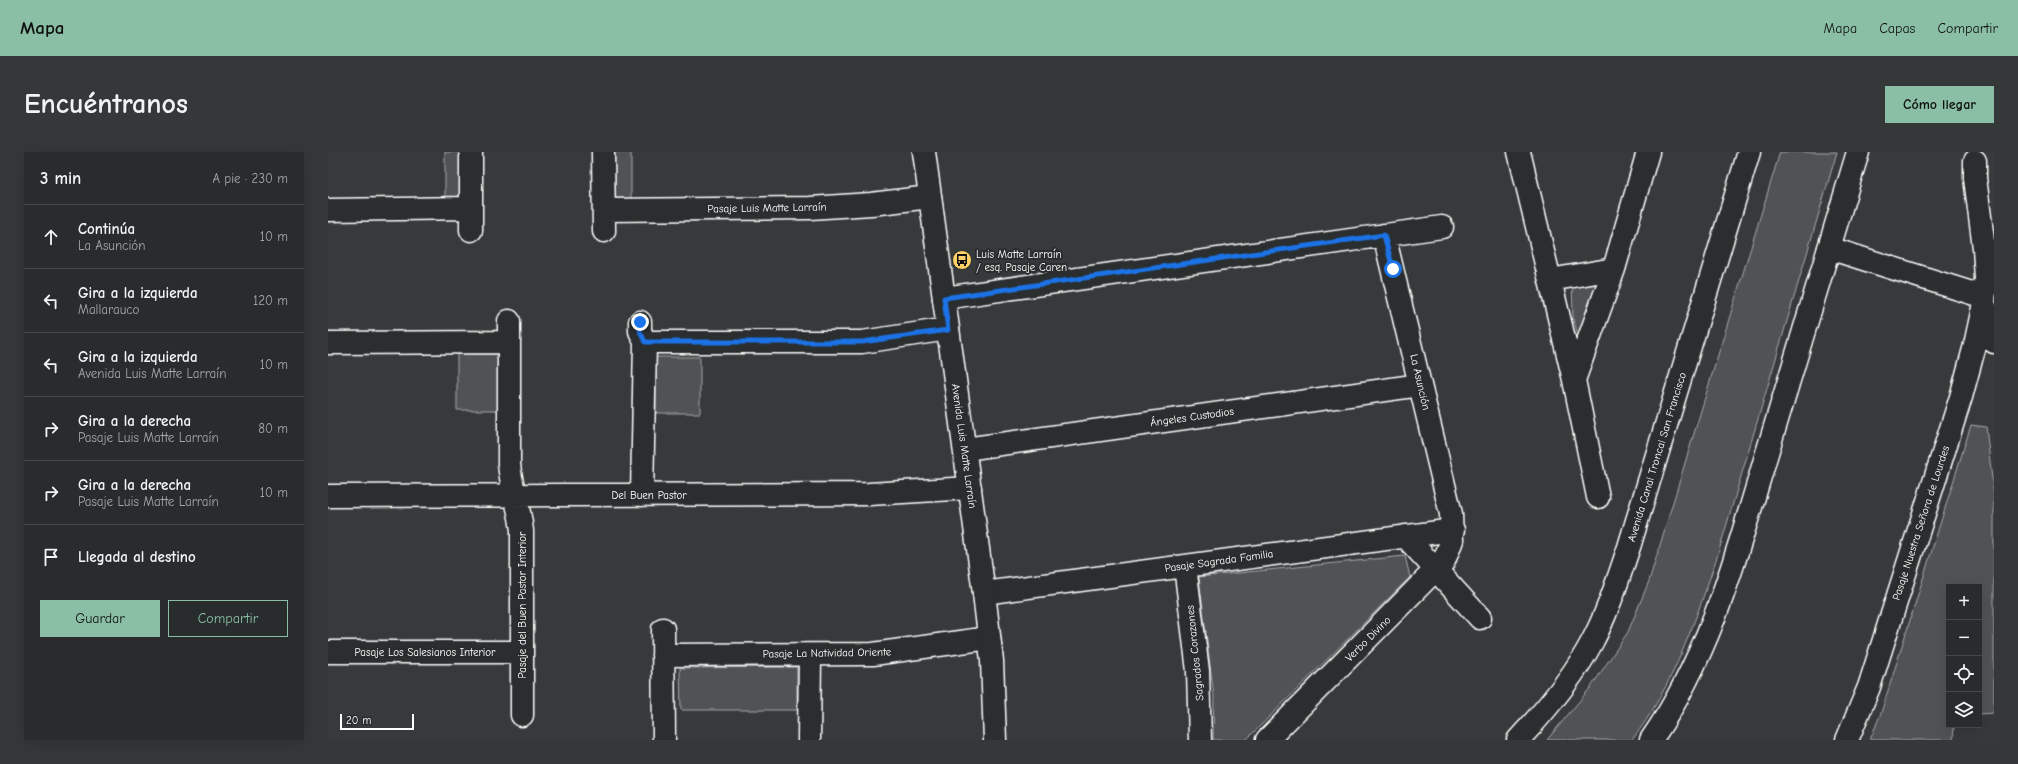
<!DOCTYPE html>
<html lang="es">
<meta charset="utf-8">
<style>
:root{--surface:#292c2c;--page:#353838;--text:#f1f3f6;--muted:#a5a7a9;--line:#454848;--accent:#8abfa5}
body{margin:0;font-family:"Comic Neue",sans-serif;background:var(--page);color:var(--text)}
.controls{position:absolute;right:12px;bottom:12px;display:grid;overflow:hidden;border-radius:0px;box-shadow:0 4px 16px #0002}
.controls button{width:36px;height:36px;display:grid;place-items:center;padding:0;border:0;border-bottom:1px solid var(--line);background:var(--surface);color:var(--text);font:20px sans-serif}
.scale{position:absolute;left:12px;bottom:10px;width:74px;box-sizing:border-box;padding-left:4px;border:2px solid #fff;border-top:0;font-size:11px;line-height:14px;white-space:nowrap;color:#fff;-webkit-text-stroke:3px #2a2d2e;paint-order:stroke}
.stop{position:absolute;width:12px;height:12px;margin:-9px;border:3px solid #1a73e8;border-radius:50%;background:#fff}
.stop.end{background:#1a73e8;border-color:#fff;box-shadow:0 1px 4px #0008}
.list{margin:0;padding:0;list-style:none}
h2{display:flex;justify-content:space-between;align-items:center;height:52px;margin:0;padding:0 16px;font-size:17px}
h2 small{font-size:13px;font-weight:400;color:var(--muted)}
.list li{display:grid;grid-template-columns:26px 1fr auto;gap:12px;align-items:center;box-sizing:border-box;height:64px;padding:0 16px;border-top:1px solid var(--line)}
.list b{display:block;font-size:15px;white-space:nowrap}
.list p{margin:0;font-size:13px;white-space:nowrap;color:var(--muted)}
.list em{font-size:13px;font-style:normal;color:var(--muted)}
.actions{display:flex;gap:8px;padding:12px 16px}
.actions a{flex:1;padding:9px 0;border:1px solid var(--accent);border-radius:0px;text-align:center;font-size:14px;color:var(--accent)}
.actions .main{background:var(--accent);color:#111}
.icon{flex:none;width:22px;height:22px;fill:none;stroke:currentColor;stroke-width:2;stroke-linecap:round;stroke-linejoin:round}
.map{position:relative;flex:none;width:1666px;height:588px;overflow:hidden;border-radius:0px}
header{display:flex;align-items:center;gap:24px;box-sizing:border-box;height:56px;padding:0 20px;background:var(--accent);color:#111}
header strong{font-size:19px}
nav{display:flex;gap:22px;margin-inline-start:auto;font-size:14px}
.intro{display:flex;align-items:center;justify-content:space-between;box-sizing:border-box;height:96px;padding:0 24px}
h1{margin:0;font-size:28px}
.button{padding:10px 18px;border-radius:0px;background:var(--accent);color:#111;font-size:14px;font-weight:700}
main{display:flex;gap:24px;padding:0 24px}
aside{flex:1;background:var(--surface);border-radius:0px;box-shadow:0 4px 16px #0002}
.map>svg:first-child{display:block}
</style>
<header>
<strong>Mapa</strong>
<nav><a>Mapa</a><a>Capas</a><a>Compartir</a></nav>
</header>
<div class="intro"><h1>Encuéntranos</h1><a class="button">Cómo llegar</a></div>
<main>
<aside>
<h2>3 min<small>A pie · 230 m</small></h2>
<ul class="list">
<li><svg class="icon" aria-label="ahead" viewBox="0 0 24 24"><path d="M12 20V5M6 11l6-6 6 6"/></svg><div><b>Continúa</b><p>La Asunción</p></div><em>10 m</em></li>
<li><svg class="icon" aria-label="left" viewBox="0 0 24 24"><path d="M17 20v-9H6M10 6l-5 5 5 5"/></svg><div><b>Gira a la izquierda</b><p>Mallarauco</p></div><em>120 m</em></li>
<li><svg class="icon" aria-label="left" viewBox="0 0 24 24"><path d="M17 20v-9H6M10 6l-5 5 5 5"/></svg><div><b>Gira a la izquierda</b><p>Avenida Luis Matte Larraín</p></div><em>10 m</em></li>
<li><svg class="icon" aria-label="right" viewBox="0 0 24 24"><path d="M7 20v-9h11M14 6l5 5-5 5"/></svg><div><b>Gira a la derecha</b><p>Pasaje Luis Matte Larraín</p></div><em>80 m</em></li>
<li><svg class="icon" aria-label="right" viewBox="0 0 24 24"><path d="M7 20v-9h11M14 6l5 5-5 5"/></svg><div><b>Gira a la derecha</b><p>Pasaje Luis Matte Larraín</p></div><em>10 m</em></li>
<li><svg class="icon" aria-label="arrive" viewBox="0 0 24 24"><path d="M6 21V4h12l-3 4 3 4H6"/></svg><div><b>Llegada al destino</b></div></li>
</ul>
<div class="actions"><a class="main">Guardar</a><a>Compartir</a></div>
</aside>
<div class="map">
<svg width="1666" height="588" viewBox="0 0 1666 588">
<rect width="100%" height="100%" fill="#373a3b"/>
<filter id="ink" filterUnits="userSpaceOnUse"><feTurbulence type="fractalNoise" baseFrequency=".025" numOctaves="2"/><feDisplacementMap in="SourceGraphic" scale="8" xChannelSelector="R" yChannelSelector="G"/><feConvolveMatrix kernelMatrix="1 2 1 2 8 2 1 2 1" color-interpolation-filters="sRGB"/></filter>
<g filter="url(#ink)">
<!-- green -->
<path fill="#505354" stroke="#a8a9aa" d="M117,0H136V49H117Z
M284,0H303V50H284Z
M1452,0H1509L1390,402C1368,467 1346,533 1304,588H1219L1263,535L1300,480L1321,429Z
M1244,132H1274L1252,190L1245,166Z
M129,202H172L173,258H129Z
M328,205H372V261H328Z
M1643,273L1658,275L1666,344V561L1651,562V435H1621V573H1626L1625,588H1542L1553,561Z
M1077,404L1082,425L918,588H885L886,544L871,425Z
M469,515V558H353L352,516Z"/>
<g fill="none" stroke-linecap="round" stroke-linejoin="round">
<defs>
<path id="minor" d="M143,0V78
M275,0L276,79
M1191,0L1246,228L1270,345
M0,58L143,56
M276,58L482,56L543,52L602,45
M1501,96L1656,145
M1222,128L1286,117
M616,146L1114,75
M1658,156L1666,190
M181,169V312C183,335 192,356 194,379V563
M312,170V179L317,190L314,343
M317,190H534L620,177
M0,191L181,190
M1246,228L1286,117L1320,0
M637,297L1092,233
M0,344L541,342L642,336
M1077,384L1152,466
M857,414L870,519L872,588
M656,441L1125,378
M335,477L336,588
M0,500H194
M335,503L545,502L661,486
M481,588L482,503
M939,588L1116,409L1124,388L1123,362L1056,83
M1519,588L1541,535L1633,245L1647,193L1656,151L1658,126L1656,96L1647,26V9"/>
<path id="tertiary" d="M596,0L656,441L664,509L667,588
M1190,588C1218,558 1245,526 1264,490C1280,460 1290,427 1301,395L1421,0
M1323,588C1383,502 1409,401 1439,301C1469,201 1500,100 1530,0"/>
</defs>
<!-- minor casing -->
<use href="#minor" stroke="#fff" stroke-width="25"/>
<!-- tertiary casing -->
<use href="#tertiary" stroke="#fff" stroke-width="25"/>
<!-- minor -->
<use href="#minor" stroke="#2a2d2e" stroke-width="22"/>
<!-- tertiary -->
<use href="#tertiary" stroke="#2a2d2e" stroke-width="22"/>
</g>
</g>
<g fill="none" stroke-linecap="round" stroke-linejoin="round" filter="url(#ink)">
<!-- route -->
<path stroke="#1a73e8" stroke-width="5" d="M312,170V179L317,190H534L620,178L616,146L1056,83L1065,117"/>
</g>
<!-- icons -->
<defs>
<symbol id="bus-disc" viewBox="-11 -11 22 22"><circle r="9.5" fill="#ffd166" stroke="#2a2d2e"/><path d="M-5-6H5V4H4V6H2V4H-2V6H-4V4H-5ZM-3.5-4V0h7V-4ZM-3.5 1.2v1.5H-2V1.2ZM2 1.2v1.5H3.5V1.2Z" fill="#111"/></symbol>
</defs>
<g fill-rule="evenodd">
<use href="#bus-disc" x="623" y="97" width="22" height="22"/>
</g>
<g text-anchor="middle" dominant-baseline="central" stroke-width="4" stroke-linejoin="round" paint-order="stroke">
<!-- street labels -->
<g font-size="11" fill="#fff" stroke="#2a2d2e">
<text transform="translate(439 56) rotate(-1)">Pasaje Luis Matte Larraín</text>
<text transform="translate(1092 230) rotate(77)">La Asunción</text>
<text transform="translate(864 265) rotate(-8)">Ángeles Custodios</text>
<text transform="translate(636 294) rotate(82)">Avenida Luis Matte Larraín</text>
<text transform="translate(1329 305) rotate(-73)">Avenida Canal Troncal San Francisco</text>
<text x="321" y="343">Del Buen Pastor</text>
<text transform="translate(1593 371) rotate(-72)">Pasaje Nuestra Señora de Lourdes</text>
<text transform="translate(891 409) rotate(-8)">Pasaje Sagrada Familia</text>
<text transform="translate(194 453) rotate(-90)">Pasaje del Buen Pastor Interior</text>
<text transform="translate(1040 487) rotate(-45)">Verbo Divino</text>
<text x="97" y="500">Pasaje Los Salesianos Interior</text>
<text transform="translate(499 501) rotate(-1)">Pasaje La Natividad Oriente</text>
<text transform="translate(867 501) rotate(-96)">Sagrados Corazones</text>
</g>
<!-- poi labels -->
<g font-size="11" fill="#fff" stroke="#2a2d2e" text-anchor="start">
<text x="648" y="102">Luis Matte Larraín<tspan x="648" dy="13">/ esq. Pasaje Caren</tspan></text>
</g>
</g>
</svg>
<div class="controls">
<button>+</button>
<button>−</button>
<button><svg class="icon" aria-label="locate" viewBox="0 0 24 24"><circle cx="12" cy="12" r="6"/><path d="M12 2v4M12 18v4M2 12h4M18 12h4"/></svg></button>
<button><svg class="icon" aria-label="layers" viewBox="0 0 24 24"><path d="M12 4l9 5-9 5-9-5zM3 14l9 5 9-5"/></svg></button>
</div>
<div class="scale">20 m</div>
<div class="stop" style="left:1065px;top:117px"></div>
<div class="stop end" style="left:312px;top:170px"></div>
</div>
</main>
